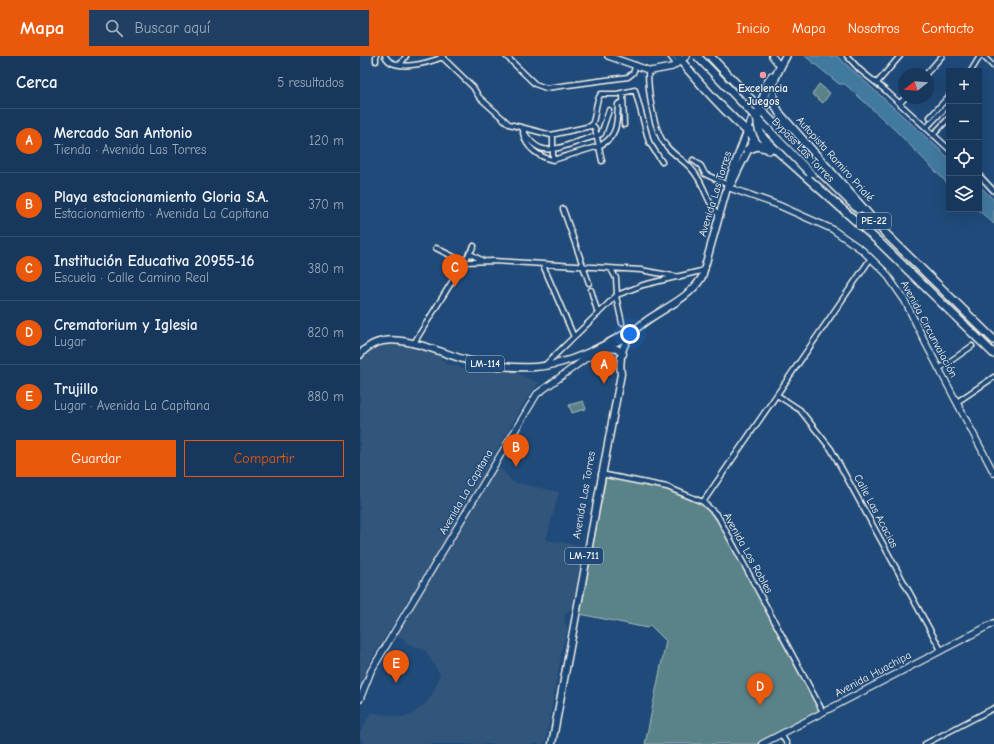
<!DOCTYPE html>
<html lang="es">
<meta charset="utf-8">
<style>
:root{--surface:#17385c;--page:#203f62;--text:#f1f3f6;--muted:#9eacbb;--line:#365272;--accent:#ea580c}
body{margin:0;font-family:"Comic Neue",sans-serif;background:var(--page);color:var(--text)}
.controls{position:absolute;right:12px;top:12px;display:grid;overflow:hidden;border-radius:0px;box-shadow:0 4px 16px #0002}
.controls button{width:36px;height:36px;display:grid;place-items:center;padding:0;border:0;border-bottom:1px solid var(--line);background:var(--surface);color:var(--text);font:20px sans-serif}
.compass{position:absolute;left:538px;top:12px;width:36px;height:36px;border-radius:50%;background:var(--surface);box-shadow:0 4px 16px #0002;rotate:253deg}
.you{position:absolute;left:270px;top:278px;width:14px;height:14px;margin:-10px;border:3px solid #fff;border-radius:50%;background:#1a73e8;box-shadow:0 0 0 6px #1a73e833}
.badge{display:grid;place-items:center;width:26px;height:26px;border-radius:50%;background:var(--accent);color:#fff;font-size:13px;font-weight:700}
.pin{position:absolute;translate:-50% -33px;filter:drop-shadow(0 1px 2px #0008)}
.pin::after{content:'';position:absolute;top:21px;width:14px;height:12px;background:inherit;clip-path:polygon(0 0,100% 0,50% 100%)}
.list{margin:0;padding:0;list-style:none}
h2{display:flex;justify-content:space-between;align-items:center;height:52px;margin:0;padding:0 16px;font-size:17px}
h2 small{font-size:13px;font-weight:400;color:var(--muted)}
.list li{display:grid;grid-template-columns:26px 1fr auto;gap:12px;align-items:center;box-sizing:border-box;height:64px;padding:0 16px;border-top:1px solid var(--line)}
.list b{display:block;font-size:15px;white-space:nowrap}
.list p{margin:0;font-size:13px;white-space:nowrap;color:var(--muted)}
.list em{font-size:13px;font-style:normal;color:var(--muted)}
.actions{display:flex;gap:8px;padding:12px 16px}
.actions a{flex:1;padding:9px 0;border:1px solid var(--accent);border-radius:0px;text-align:center;font-size:14px;color:var(--accent)}
.actions .main{background:var(--accent);color:#fff}
.icon{flex:none;width:22px;height:22px;fill:none;stroke:currentColor;stroke-width:2;stroke-linecap:round;stroke-linejoin:round}
.map{position:relative;flex:none;width:634px;height:688px;overflow:hidden}
header{display:flex;align-items:center;gap:24px;box-sizing:border-box;height:56px;padding:0 20px;background:var(--accent);color:#fff}
header strong{font-size:19px}
nav{display:flex;gap:22px;margin-inline-start:auto;font-size:14px}
.search{width:280px;height:36px;background:var(--page);display:flex;align-items:center;gap:10px;box-sizing:border-box;padding:0 14px;border-radius:0px;color:var(--muted);font-size:15px}
main{display:flex}
aside{flex:1;background:var(--surface)}
.map>svg:first-child{display:block}
</style>
<header>
<strong>Mapa</strong>
<div class="search"><svg class="icon" aria-label="search" viewBox="0 0 24 24"><circle cx="10" cy="10" r="6"/><path d="M15 15l6 6"/></svg>Buscar aquí</div>
<nav><a>Inicio</a><a>Mapa</a><a>Nosotros</a><a>Contacto</a></nav>
</header>
<main>
<aside>
<h2>Cerca<small>5 resultados</small></h2>
<ul class="list">
<li><span class="badge">A</span><div><b>Mercado San Antonio</b><p>Tienda · Avenida Las Torres</p></div><em>120 m</em></li>
<li><span class="badge">B</span><div><b>Playa estacionamiento Gloria S.A.</b><p>Estacionamiento · Avenida La Capitana</p></div><em>370 m</em></li>
<li><span class="badge">C</span><div><b>Institución Educativa 20955-16</b><p>Escuela · Calle Camino Real</p></div><em>380 m</em></li>
<li><span class="badge">D</span><div><b>Crematorium y Iglesia</b><p>Lugar</p></div><em>820 m</em></li>
<li><span class="badge">E</span><div><b>Trujillo</b><p>Lugar · Avenida La Capitana</p></div><em>880 m</em></li>
</ul>
<div class="actions"><a class="main">Guardar</a><a>Compartir</a></div>
</aside>
<div class="map">
<svg width="634" height="688" viewBox="0 0 634 688">
<rect width="100%" height="100%" fill="#1f4a7a"/>
<filter id="ink" filterUnits="userSpaceOnUse"><feTurbulence type="fractalNoise" baseFrequency=".025" numOctaves="2"/><feDisplacementMap in="SourceGraphic" scale="8" xChannelSelector="R" yChannelSelector="G"/><feConvolveMatrix kernelMatrix="1 2 1 2 8 2 1 2 1" color-interpolation-filters="sRGB"/></filter>
<g filter="url(#ink)">
<!-- built -->
<path fill="#33557c" d="M46,287L76,297L86,308L98,310L104,313H117L123,311L158,313L157,317L179,327L165,345L91,475L9,607L0,632V303L7,295L24,288Z
M136,412L144,414V416L153,426L199,436L186,484L224,490L212,553L205,558L204,565L208,573L203,588L185,688H5L0,682V677L11,656L41,661L51,659L66,647L73,637L80,619L65,594L45,587V583L35,581Z"/>
<!-- green -->
<path fill="#5a8289" stroke="#a7bab8" d="M459,28L470,37L463,47L452,38Z
M223,345L226,353L212,357L209,349Z
M246,421L307,433L341,448L361,469L460,652L459,657L399,688H285L306,585L290,569L287,572L220,558Z"/>
<!-- water -->
<path fill="#42799e" stroke="#89a9bc" d="M445,0H477L589,102V129L536,75L485,28H479Z
M619,129L634,144V168L617,153H619Z"/>
<g fill="none" stroke-linecap="round" stroke-linejoin="round">
<defs>
<path id="street" d="M25,0C34,17 68,7 83,1
M81,0L113,31L119,41L149,68L191,79L231,70C237,61 234,46 241,38H257L275,34L289,86L302,106
M146,0L175,28L186,32L268,21L273,17L276,9
M310,0L316,8
M487,0L500,14L525,34L589,93
M623,0L634,11
M16,5V0
M40,9L46,0
M288,14C288,35 293,76 308,92C318,103 330,107 338,122C346,134 348,149 359,159
M611,15L620,0
M566,18L582,0
M517,27L540,0
M263,37L264,69
M540,47L545,42
M570,61L589,40
M232,69L235,72L242,105
M162,72C177,101 191,95 217,86C225,83 234,81 241,78L249,54
M566,72L589,48
M163,77C166,92 179,101 193,104V79
M573,79L589,62
M193,104L239,90C258,81 257,66 258,48L263,46
M333,104L341,110L345,118L368,129
M619,119L634,135
M203,153L229,227
M76,192L104,206L133,205L281,214L319,221
M109,197L123,205
M183,209L214,281
M251,213L256,222L257,239
M231,234L238,258
M256,240L262,267
M54,287L114,190
M185,309L257,239L283,229L345,214
M579,313L612,290
M417,339L440,354L471,393L581,594
M597,346L634,321
M241,418L307,431L343,446L358,460L463,656
M343,446L511,202
M421,678L427,688
M565,688L634,652"/>
<path id="secondary" d="M248,0L291,15L312,11L327,0
M412,0L420,10
M367,131L418,149L472,173L502,194L525,216L545,245L566,288L634,417
M0,643L11,615L177,338L225,303L270,279
M402,688L634,567"/>
<path id="primary" d="M403,34L411,20
M400,70L411,33
M372,127L396,78
M247,292L257,293L263,298
M0,299C26,265 83,300 114,306C133,310 155,312 175,311C209,309 244,290 273,273
M192,688L261,318C253,260 319,260 342,221L371,118L398,47"/>
<path id="highway" d="M317,0C344,33 375,67 409,94
M426,0C414,21 406,35 420,58L525,177L634,284
M388,75L407,76L426,69L430,70
M404,83L518,185L634,298
M387,94L397,90L406,92
M456,112L498,153"/>
</defs>
<!-- street casing -->
<use href="#street" stroke="#f4f1e8" stroke-width="7"/>
<!-- secondary casing -->
<use href="#secondary" stroke="#f4f1e8" stroke-width="8"/>
<!-- primary casing -->
<use href="#primary" stroke="#f4f1e8" stroke-width="9"/>
<!-- highway casing -->
<use href="#highway" stroke="#f4f1e8" stroke-width="10"/>
<!-- street -->
<use href="#street" stroke="#1f4a7a" stroke-width="4"/>
<!-- secondary -->
<use href="#secondary" stroke="#1f4a7a" stroke-width="5.5"/>
<!-- primary -->
<use href="#primary" stroke="#1f4a7a" stroke-width="6"/>
<!-- highway -->
<use href="#highway" stroke="#1f4a7a" stroke-width="7"/>
<defs>
<path id="highway-bridge" d="M337,0L450,117
M350,0L456,112
M404,83C391,66 401,47 408,30"/>
</defs>
<!-- highway-bridge casing -->
<use href="#highway-bridge" stroke="#f4f1e8" stroke-width="10" stroke-linecap="butt"/>
<!-- highway-bridge -->
<use href="#highway-bridge" stroke="#1f4a7a" stroke-width="7"/>
</g>
</g>
<!-- markers -->
<circle fill="#ff9aa2" stroke="#1f4a7a" stroke-width="1.5" cx="403" cy="19" r="4"/>
<g text-anchor="middle" dominant-baseline="central" stroke-width="3" stroke-linejoin="round" paint-order="stroke">
<!-- shield labels -->
<g fill="#1f4a7a" stroke="#b4bfc7" stroke-width="1">
<rect x="497" y="157" width="34" height="16" rx="3"/>
<rect x="106" y="300" width="38" height="16" rx="3"/>
<rect x="205" y="492" width="38" height="16" rx="3"/>
</g>
<g font-size="10" font-weight="bold" fill="#f4f1e8">
<text x="514" y="165">PE-22</text>
<text x="125" y="308">LM-114</text>
<text x="224" y="500">LM-711</text>
</g>
<!-- poi labels -->
<g font-size="11" font-weight="bold" fill="#f4f1e8" stroke="#1f4a7a">
<text x="403" y="32">Excelencia<tspan x="403" dy="13">Juegos</tspan></text>
</g>
<!-- street labels -->
<g font-size="11" fill="#f4f1e8" stroke="#1f4a7a">
<text transform="translate(443 94) rotate(46)">Bypass Las Torres</text>
<text transform="translate(475 103) rotate(48)">Autopista Ramiro Prialé</text>
<text transform="translate(355 138) rotate(-73)">Avenida Las Torres</text>
<text transform="translate(569 273) rotate(62)">Avenida Circunvalación</text>
<text transform="translate(106 436) rotate(-60)">Avenida La Capitana</text>
<text transform="translate(224 439) rotate(-80)">Avenida Las Torres</text>
<text transform="translate(516 455) rotate(62)">Calle Las Acacias</text>
<text transform="translate(388 497) rotate(61)">Avenida Los Robles</text>
<text transform="translate(513 618) rotate(-28)">Avenida Huachipa</text>
</g>
</g>
</svg>
<div class="controls">
<button>+</button>
<button>−</button>
<button><svg class="icon" aria-label="locate" viewBox="0 0 24 24"><circle cx="12" cy="12" r="6"/><path d="M12 2v4M12 18v4M2 12h4M18 12h4"/></svg></button>
<button><svg class="icon" aria-label="layers" viewBox="0 0 24 24"><path d="M12 4l9 5-9 5-9-5zM3 14l9 5 9-5"/></svg></button>
</div>
<svg class="compass" viewBox="-18 -18 36 36"><path d="M0-13l5 13h-10z" fill="#e53935"/><path d="M0 13l5-13h-10z" fill="#9eacbb"/></svg>
<div class="you"></div>
<div class="pin badge" style="left:244px;top:328px">A</div>
<div class="pin badge" style="left:156px;top:411px">B</div>
<div class="pin badge" style="left:95px;top:231px">C</div>
<div class="pin badge" style="left:400px;top:650px">D</div>
<div class="pin badge" style="left:36px;top:627px">E</div>
</div>
</main>
